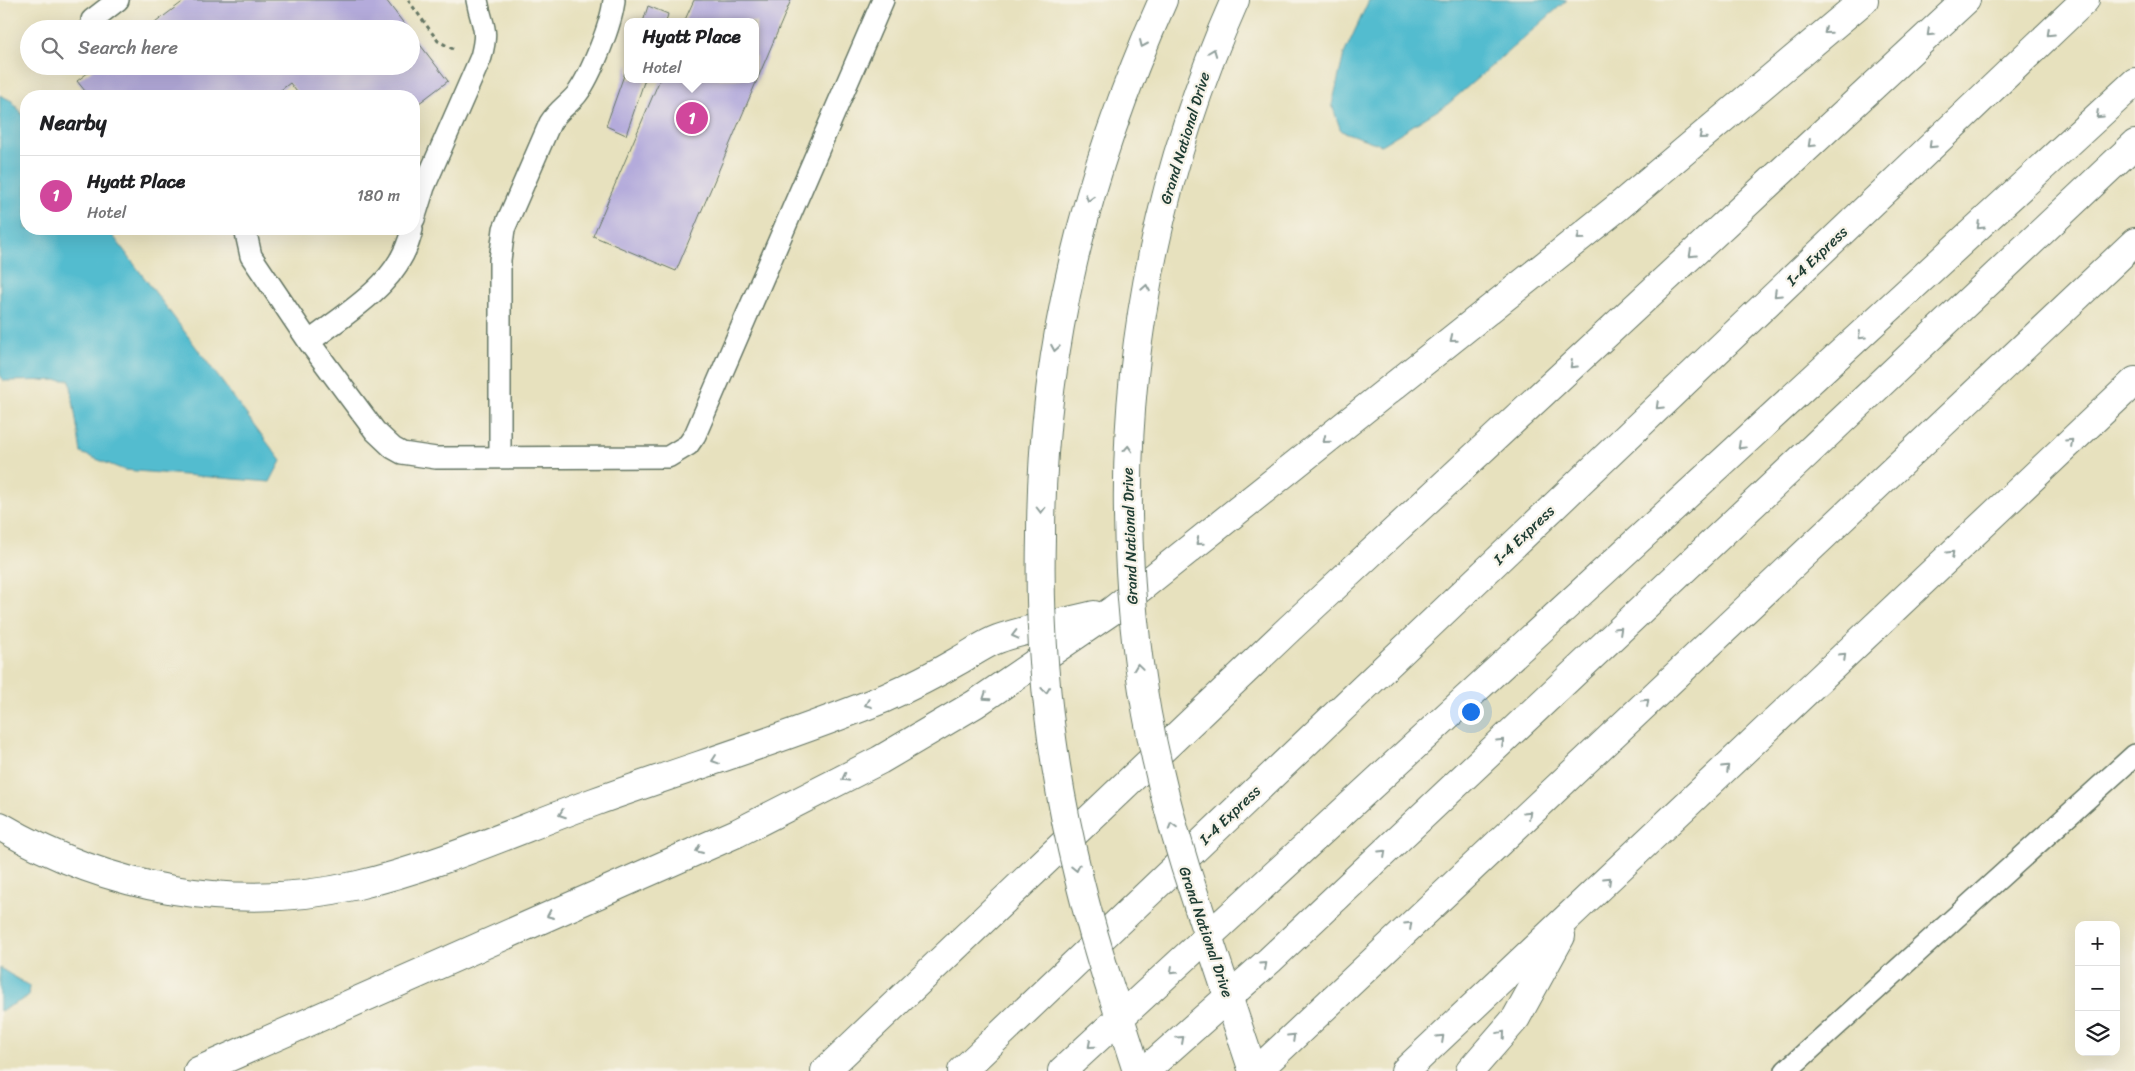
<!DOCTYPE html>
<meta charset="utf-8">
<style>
:root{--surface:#fff;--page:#f6f6f6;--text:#202124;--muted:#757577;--line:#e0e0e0;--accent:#2563eb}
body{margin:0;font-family:Sriracha,sans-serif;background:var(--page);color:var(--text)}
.controls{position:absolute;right:15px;bottom:15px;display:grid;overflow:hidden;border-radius:10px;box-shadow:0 5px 20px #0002}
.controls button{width:45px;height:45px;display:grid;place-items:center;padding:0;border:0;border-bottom:1px solid var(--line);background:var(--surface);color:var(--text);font:25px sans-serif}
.you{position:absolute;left:1470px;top:711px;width:18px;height:18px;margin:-12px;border:4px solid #fff;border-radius:50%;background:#1a73e8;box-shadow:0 0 0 8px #1a73e833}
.badge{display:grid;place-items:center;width:32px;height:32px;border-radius:50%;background:var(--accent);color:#fff;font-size:16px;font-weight:700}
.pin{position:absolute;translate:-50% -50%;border:2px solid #fff;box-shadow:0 1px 5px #0006}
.popup{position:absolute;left:624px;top:18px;width:135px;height:65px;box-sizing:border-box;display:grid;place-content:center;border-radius:10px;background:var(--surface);filter:drop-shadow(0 1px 4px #0005);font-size:16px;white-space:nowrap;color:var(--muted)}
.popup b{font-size:19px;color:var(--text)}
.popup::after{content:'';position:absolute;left:50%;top:100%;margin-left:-10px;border:10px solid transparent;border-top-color:var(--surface)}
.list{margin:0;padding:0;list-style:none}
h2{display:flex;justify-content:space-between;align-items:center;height:65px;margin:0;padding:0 20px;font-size:21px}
h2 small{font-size:16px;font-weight:400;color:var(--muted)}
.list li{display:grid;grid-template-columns:32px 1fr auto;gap:15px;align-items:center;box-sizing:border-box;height:80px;padding:0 20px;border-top:1px solid var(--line)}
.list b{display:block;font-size:19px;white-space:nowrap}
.list p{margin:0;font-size:16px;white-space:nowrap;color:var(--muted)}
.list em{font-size:16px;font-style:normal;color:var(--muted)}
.icon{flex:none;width:28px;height:28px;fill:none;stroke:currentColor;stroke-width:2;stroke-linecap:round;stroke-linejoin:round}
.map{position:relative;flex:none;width:2135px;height:1071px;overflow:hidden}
.search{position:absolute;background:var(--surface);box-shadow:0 5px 20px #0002;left:20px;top:20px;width:400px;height:55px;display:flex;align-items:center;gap:12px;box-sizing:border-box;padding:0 18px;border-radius:28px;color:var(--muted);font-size:19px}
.panel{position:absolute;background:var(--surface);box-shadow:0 5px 20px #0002;left:20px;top:90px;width:400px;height:145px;border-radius:20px}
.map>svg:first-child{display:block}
</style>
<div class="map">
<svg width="2135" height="1071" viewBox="0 0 2135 1071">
<rect width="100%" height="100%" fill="#f7f3e8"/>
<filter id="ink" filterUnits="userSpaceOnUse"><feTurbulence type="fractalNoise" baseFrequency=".02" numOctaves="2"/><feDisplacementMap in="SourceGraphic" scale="10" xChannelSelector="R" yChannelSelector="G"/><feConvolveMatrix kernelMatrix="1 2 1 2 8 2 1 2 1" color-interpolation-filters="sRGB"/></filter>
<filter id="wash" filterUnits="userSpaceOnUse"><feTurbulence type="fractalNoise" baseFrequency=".0096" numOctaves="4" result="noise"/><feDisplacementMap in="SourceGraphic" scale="20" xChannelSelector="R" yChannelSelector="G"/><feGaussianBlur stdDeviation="1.12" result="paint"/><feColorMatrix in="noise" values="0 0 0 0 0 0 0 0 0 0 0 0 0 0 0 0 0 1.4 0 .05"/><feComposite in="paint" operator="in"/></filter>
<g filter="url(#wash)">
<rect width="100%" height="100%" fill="#e7e1be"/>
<!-- water -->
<path fill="#52bccf" stroke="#387c82" d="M1369,0H1567L1448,104L1381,145L1341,131L1332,105L1344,54Z
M0,95L12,101L26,120V229H108L281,461L270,482L124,470L81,453L70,380L4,381L0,375Z
M0,968L29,986L28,997L0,1011Z"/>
<g id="blocks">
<!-- building -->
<path fill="#b4abdb" d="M185,0H386L408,29H147Z
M694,0H791L676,271L593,236L660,79H756V22H684Z
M648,6L668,14L666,22H643Z
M411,33L448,81L414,107V96H300L290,83L273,96H89L77,81L97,66H411Z
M628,64V79H645L626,135L606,126Z"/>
</g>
</g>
<g filter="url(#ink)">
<use href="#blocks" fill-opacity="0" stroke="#657664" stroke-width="1"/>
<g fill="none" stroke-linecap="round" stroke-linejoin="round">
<defs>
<path id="lane" d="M99,29L92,20L118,0
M414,219L424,187L481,57C489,26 482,28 477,0
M245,229L251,256L309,342L375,431L393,448L402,453L436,458L668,457L688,445L695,435L883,0
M309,342C350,310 401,283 412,229
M500,458V260L504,229L550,123C558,110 568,105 577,94C591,75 612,23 614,0
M1786,1071L2135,755"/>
<path id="secondary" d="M1128,515C1125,337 1163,162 1235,0
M1041,537C1041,348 1086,172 1163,0
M1198,906L1253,1071
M1113,996L1137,1071"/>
<path id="highway" d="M0,826C108,890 236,913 358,885C439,866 517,830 594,802C691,767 790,737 885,698C910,687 934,675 958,661C971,654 984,644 998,639C1029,628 1063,623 1094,615
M198,1071L737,833L880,760L975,704L1113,610L1618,207L1864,0
M825,1071L1289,629L1966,0
M962,1071L2085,0
M1062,1071L2135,82
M1145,1071L1270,960L2135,144
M1257,1071L2135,242
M1405,1071L2135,381
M1470,1071L1516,1018L1561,936"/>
</defs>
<!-- lane casing -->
<use href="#lane" stroke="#657664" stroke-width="24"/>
<!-- secondary casing -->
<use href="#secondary" stroke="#657664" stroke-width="30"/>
<!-- highway casing -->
<use href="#highway" stroke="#657664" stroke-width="30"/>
<!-- path -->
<path stroke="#657664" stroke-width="3" stroke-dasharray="4 4" stroke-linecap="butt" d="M408,0L438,41L453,49"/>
<!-- lane -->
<use href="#lane" stroke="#fff" stroke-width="21"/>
<!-- secondary -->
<use href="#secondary" stroke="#fff" stroke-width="28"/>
<!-- highway -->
<use href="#highway" stroke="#fff" stroke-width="28"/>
<defs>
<path id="secondary-bridge" d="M1128,515C1130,654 1153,774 1198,906
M1041,537C1037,696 1062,839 1111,991"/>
</defs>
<!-- secondary-bridge casing -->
<use href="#secondary-bridge" stroke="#657664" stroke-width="30" stroke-linecap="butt"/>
<!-- secondary-bridge -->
<use href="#secondary-bridge" stroke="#fff" stroke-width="28"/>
</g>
<!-- one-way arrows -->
<defs><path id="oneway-chevron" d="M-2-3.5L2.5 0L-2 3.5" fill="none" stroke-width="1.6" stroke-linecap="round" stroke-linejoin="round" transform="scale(1.25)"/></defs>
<g stroke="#8f9e9a">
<use href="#oneway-chevron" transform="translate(1827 31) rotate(140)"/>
<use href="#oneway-chevron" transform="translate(1930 33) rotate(137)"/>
<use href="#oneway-chevron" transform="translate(2050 33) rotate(137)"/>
<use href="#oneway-chevron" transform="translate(1143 44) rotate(114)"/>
<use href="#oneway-chevron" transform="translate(1213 52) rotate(-69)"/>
<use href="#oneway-chevron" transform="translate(2099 115) rotate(137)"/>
<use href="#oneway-chevron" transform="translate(1702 136) rotate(140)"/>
<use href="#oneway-chevron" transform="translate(1811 144) rotate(137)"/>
<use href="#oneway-chevron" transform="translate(1932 145) rotate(136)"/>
<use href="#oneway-chevron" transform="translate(1089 198) rotate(106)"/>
<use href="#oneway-chevron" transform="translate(1980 226) rotate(137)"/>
<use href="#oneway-chevron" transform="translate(1580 237) rotate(141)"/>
<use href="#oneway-chevron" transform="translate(1692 254) rotate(137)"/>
<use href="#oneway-chevron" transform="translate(1146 288) rotate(-80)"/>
<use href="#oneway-chevron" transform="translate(1777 294) rotate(136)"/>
<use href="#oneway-chevron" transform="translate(1861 336) rotate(137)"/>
<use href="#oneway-chevron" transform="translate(1453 339) rotate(141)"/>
<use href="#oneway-chevron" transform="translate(1055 348) rotate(100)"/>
<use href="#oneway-chevron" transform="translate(1573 365) rotate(137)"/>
<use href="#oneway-chevron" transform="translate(1659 406) rotate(136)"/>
<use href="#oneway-chevron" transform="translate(1326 440) rotate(141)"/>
<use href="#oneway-chevron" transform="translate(2070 442) rotate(-43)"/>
<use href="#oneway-chevron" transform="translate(1741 446) rotate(137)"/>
<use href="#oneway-chevron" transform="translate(1128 449) rotate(-87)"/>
<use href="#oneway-chevron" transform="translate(1041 510) rotate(90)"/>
<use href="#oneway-chevron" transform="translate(1199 542) rotate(141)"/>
<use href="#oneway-chevron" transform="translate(1951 554) rotate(-43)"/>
<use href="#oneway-chevron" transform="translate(1619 630) rotate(-43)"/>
<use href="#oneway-chevron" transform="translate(1015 635) rotate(166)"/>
<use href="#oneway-chevron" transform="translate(1843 656) rotate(-44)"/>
<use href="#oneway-chevron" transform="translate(1138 667) rotate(-98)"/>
<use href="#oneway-chevron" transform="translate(1046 690) rotate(83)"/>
<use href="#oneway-chevron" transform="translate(986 697) rotate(146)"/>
<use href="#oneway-chevron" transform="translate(1646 702) rotate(-43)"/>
<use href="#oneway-chevron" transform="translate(868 704) rotate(158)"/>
<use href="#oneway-chevron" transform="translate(1501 742) rotate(-43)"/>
<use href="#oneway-chevron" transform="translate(715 760) rotate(161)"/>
<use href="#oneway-chevron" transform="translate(1726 768) rotate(-44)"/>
<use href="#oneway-chevron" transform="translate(845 778) rotate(153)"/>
<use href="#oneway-chevron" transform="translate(562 814) rotate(160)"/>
<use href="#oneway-chevron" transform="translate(1528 814) rotate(-43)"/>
<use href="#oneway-chevron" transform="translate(1172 826) rotate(-106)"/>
<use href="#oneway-chevron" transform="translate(699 850) rotate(157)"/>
<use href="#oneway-chevron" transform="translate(1383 853) rotate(-43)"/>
<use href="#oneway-chevron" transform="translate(1076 868) rotate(77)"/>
<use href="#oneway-chevron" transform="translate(1608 880) rotate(-44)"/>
<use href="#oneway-chevron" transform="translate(550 915) rotate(156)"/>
<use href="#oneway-chevron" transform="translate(1409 925) rotate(-43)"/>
<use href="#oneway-chevron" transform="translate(1264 965) rotate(-42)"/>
<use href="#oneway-chevron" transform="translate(1173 971) rotate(137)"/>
<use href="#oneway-chevron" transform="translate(1502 1034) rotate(-50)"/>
<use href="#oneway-chevron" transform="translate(1292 1037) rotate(-44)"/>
<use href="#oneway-chevron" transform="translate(1441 1038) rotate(-43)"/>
<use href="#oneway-chevron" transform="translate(1181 1039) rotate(-42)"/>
<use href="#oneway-chevron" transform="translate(1091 1045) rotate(139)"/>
</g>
</g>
<g text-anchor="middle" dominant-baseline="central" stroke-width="4.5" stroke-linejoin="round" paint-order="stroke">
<!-- street labels -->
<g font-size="15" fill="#1f3d34" stroke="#f7f3e8">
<text transform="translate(1185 138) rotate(-73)">Grand National Drive</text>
<text transform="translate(1817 256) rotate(-44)">I-4 Express</text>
<text transform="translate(1524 535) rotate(-44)">I-4 Express</text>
<text transform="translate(1130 536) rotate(-92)">Grand National Drive</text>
<text transform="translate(1230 815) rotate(-44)">I-4 Express</text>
<text transform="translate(1206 932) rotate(71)">Grand National Drive</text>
</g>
</g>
</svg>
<div class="controls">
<button>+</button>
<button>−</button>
<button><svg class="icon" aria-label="layers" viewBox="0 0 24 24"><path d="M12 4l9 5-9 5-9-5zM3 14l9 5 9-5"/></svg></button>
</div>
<div class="you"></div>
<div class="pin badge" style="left:692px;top:118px;background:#d1479c">1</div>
<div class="popup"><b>Hyatt Place</b>Hotel</div>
<div class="search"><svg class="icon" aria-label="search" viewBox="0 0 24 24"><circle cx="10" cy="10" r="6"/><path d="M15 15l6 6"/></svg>Search here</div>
<section class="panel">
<h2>Nearby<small></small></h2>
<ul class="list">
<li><span class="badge" style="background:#d1479c">1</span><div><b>Hyatt Place</b><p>Hotel</p></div><em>180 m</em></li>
</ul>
</section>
</div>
